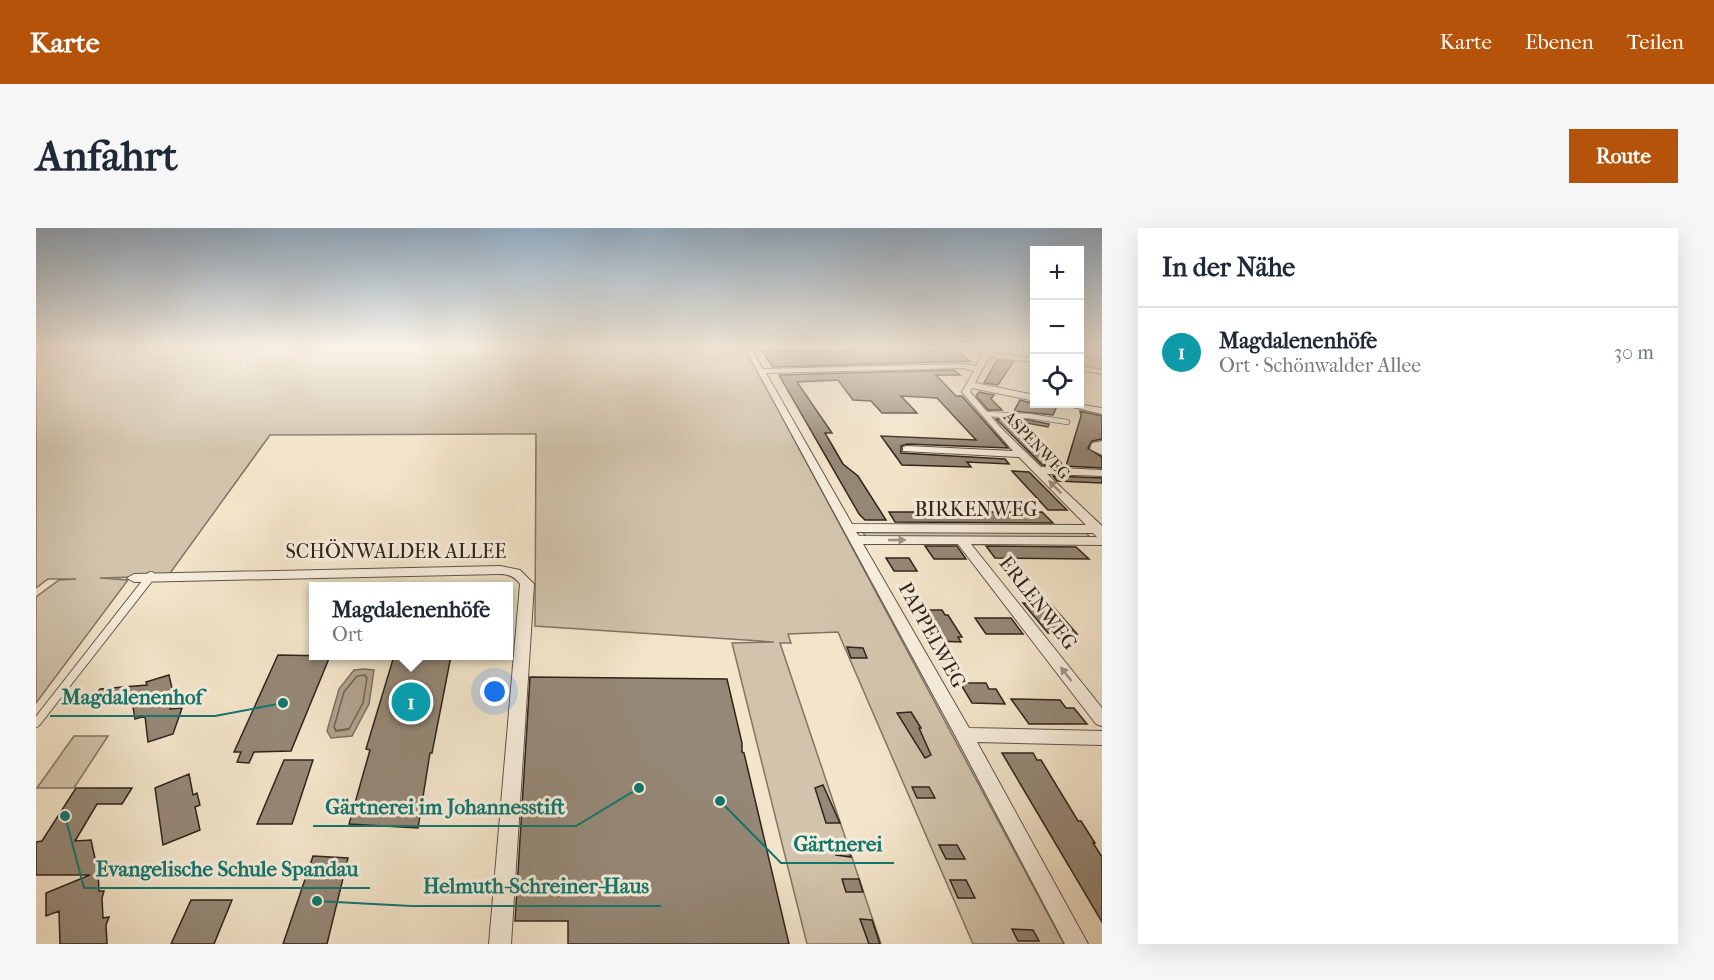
<!DOCTYPE html>
<html lang="de">
<meta charset="utf-8">
<style>
:root{--surface:#fff;--page:#f6f6f7;--text:#1f2937;--muted:#747a83;--line:#e0e1e3;--accent:#b45309}
body{margin:0;font-family:"IM FELL French Canon",serif;background:var(--page);color:var(--text)}
.controls{position:absolute;right:18px;top:18px;display:grid;overflow:hidden;border-radius:0px;box-shadow:0 6px 24px #0002}
.controls button{width:54px;height:54px;display:grid;place-items:center;padding:0;border:0;border-bottom:2px solid var(--line);background:var(--surface);color:var(--text);font:30px sans-serif}
.you{position:absolute;left:459px;top:464px;width:21px;height:21px;margin:-15px;border:4px solid #fff;border-radius:50%;background:#1a73e8;box-shadow:0 0 0 9px #1a73e833}
.badge{display:grid;place-items:center;width:39px;height:39px;border-radius:50%;background:var(--accent);color:#fff;font-size:20px;font-weight:700}
.pin{position:absolute;translate:-50% -50%;border:3px solid #fff;box-shadow:0 2px 6px #0006}
.popup{position:absolute;left:273px;top:354px;width:204px;height:78px;box-sizing:border-box;display:grid;place-content:center;border-radius:0px;background:var(--surface);filter:drop-shadow(0 2px 4px #0005);font-size:20px;white-space:nowrap;color:var(--muted)}
.popup b{font-size:22px;color:var(--text)}
.popup::after{content:'';position:absolute;left:50%;top:100%;margin-left:-12px;border:12px solid transparent;border-top-color:var(--surface)}
.list{margin:0;padding:0;list-style:none}
h2{display:flex;justify-content:space-between;align-items:center;height:78px;margin:0;padding:0 24px;font-size:26px}
h2 small{font-size:20px;font-weight:400;color:var(--muted)}
.list li{display:grid;grid-template-columns:39px 1fr auto;gap:18px;align-items:center;box-sizing:border-box;height:90px;padding:0 24px;border-top:2px solid var(--line)}
.list b{display:block;font-size:22px;white-space:nowrap}
.list p{margin:0;font-size:20px;white-space:nowrap;color:var(--muted)}
.list em{font-size:20px;font-style:normal;color:var(--muted)}
.icon{flex:none;width:33px;height:33px;fill:none;stroke:currentColor;stroke-width:2;stroke-linecap:round;stroke-linejoin:round}
.map{position:relative;flex:none;width:1066px;height:716px;overflow:hidden;border-radius:0px}
header{display:flex;align-items:center;gap:36px;box-sizing:border-box;height:84px;padding:0 30px;background:var(--accent);color:#fff}
header strong{font-size:28px}
nav{display:flex;gap:33px;margin-inline-start:auto;font-size:21px}
.intro{display:flex;align-items:center;justify-content:space-between;box-sizing:border-box;height:144px;padding:0 36px}
h1{margin:0;font-size:42px}
.button{padding:15px 27px;border-radius:0px;background:var(--accent);color:#fff;font-size:21px;font-weight:700}
main{display:flex;gap:36px;padding:0 36px}
aside{flex:1;background:var(--surface);border-radius:0px;box-shadow:0 6px 24px #0002}
.map>svg:first-child{display:block}
</style>
<header>
<strong>Karte</strong>
<nav><a>Karte</a><a>Ebenen</a><a>Teilen</a></nav>
</header>
<div class="intro"><h1>Anfahrt</h1><a class="button">Route</a></div>
<main>
<div class="map">
<svg width="1066" height="716" viewBox="0 0 1066 716">
<rect width="100%" height="100%" fill="#f3e5ca"/>
<filter id="stains"><feTurbulence type="fractalNoise" baseFrequency=".00333" numOctaves="4"/><feColorMatrix values="0 0 0 0 .2 0 0 0 0 .09 0 0 0 0 .02 0 0 0 .5 -.17"/></filter>
<radialGradient id="worn" r=".72"><stop offset=".6" stop-color="#630" stop-opacity="0"/><stop offset="1" stop-color="#630" stop-opacity=".3"/></radialGradient>
<!-- green -->
<path fill="#d2c4ac" stroke="#817464" stroke-width="1.5" d="M0,120H725L710,121L1028,716H937L802,404L752,406L755,415H744L845,716H771L696,415L738,414L499,398L500,206L234,207L132,348L64,350L92,352L0,475V369L23,352L40,351H12L0,360Z
M1044,121L1066,122V143L1044,139Z
M826,303H1048L1055,310L830,309Z
M38,508H72L38,560H1Z"/>
<!-- water -->
<path fill="#b1a38f" stroke="#7d7061" stroke-width="1.5" d="M328,441L338,442L333,476L316,508L295,510L291,503L303,461L318,442Z"/>
<g fill="none" stroke-linecap="round" stroke-linejoin="round">
<!-- shore-far1 -->
<path stroke="#706356" stroke-width="1.5" d="M300,502L298,499L308,464L321,448L329,447L331,450L327,475L313,501L304,502"/>
<!-- shore -->
<path stroke="#706356" stroke-width="2" d="M299,501L300,503L313,501"/>
</g>
<!-- building -->
<path fill="#958876" stroke="#30231c" stroke-width="1.5" d="M814,120H916L934,133L737,139L725,122H816Z
M961,132L977,134L962,157L948,155Z
M918,142L924,147H900L920,168H926L972,220L871,216L865,218V225L969,231L973,236L931,234L935,239L866,237L845,208L940,212L901,170L865,168L881,185H846L835,173L817,172L802,152L761,154L796,205H789L807,236L822,248L850,292H829L823,286L743,147Z
M943,164L958,167L955,171L966,182H952L940,168Z
M984,172L999,176L1021,178L1017,187L978,183Z
M1044,183L1066,188V211L1056,213L1052,220L1066,229V240L1030,238L1045,188Z
M960,191L993,192L1013,196L1012,199L975,192L1023,238L1006,237Z
M976,243L993,244L1031,282H1012Z
M1017,248L1066,250V255L1021,253Z
M853,284H1006L1017,295L859,294Z
M889,318H921L930,331H898Z
M950,318L1040,319L1053,331L959,330Z
M850,330H873L881,343H858Z
M987,375H1014L1041,406L1012,405Z
M881,382H906L909,387H912L926,409H922L925,414L899,413Z
M939,390H975L987,406H950Z
M811,419L827,420L831,430H815Z
M242,427L294,428L255,523L218,524L213,535L201,534L205,524H198Z
M358,428H415L396,525H394L382,600L313,596L334,522L330,521Z
M133,447L137,465L141,464L134,481L146,480L137,506L112,514L109,488L99,491L96,473L56,476L64,461L111,457L110,454Z
M494,449L691,451L706,515V524L708,525L753,716H532V693H479Z
M924,455H950L953,461H960L969,476L936,475Z
M975,471L1024,472L1030,480H1038L1051,496H993Z
M875,484L885,500H883L895,527L889,530L861,485Z
M966,525H997L1001,532H1005L1042,593H1045L1059,615H1057L1066,629V694Z
M248,532H277L256,596H221Z
M153,546L157,567L161,565L164,577L159,579L164,602L127,617L119,560Z
M787,557L799,584L804,595H790L779,560Z
M876,559H893L899,570H881Z
M40,560H96L86,576H61L39,613L55,612L62,644L63,663H68L66,670L67,690L73,689L70,697L71,716H24L23,683L10,688V665L54,647H0V614L6,613Z
M797,614L811,615L815,629L800,627Z
M903,617H921L929,631H910Z
M277,628L312,630L291,716H247Z
M806,651H823L827,664H810Z
M914,652H930L939,670H922Z
M155,672H196L178,716H135Z
M824,691L836,692L844,716H833Z
M976,701L997,702L1003,713H982Z"/>
<g fill="none" stroke-linecap="round" stroke-linejoin="round">
<defs>
<path id="service-far1" d="M948,186L993,188L1031,194"/>
<path id="service" d="M0,495L115,348"/>
<path id="minor" d="M709,120H715L727,141L927,136L940,138L948,124H951L999,130V134L953,129L939,155L999,167V173L936,160L934,164L965,200L1005,239L1066,242V248L1011,246L1066,298V317L935,316L1066,480V498L1060,496L922,316H827L933,500L1066,503V517L941,514L1052,716H1029L920,509ZM927,140L938,143L926,164L977,223L871,218L867,219V223L983,229L1050,297L816,296L730,145ZM820,304L1057,305L1061,309L823,308Z
M1044,138L1066,142V146L1044,142Z
M1024,176H1040L1066,180V186Z
M1066,213V227L1054,221L1056,215Z
M464,338L484,342L498,356L475,716H453L484,356C479,349 473,346 464,346L98,354L91,350L98,346Z"/>
</defs>
<!-- service-far1 casing -->
<use href="#service-far1" stroke="#615448" stroke-width="6"/>
<!-- service casing -->
<use href="#service" stroke="#615448" stroke-width="10"/>
<!-- minor casing -->
<use href="#minor" stroke="#615448" stroke-width="2"/>
<!-- service-far1 -->
<use href="#service-far1" stroke="#f7eedd" stroke-width="4.5"/>
<!-- service -->
<use href="#service" stroke="#f7eedd" stroke-width="8"/>
<!-- minor -->
<use href="#minor" fill="#f7eedd" fill-rule="evenodd"/>
</g>
<!-- one-way arrows -->
<defs><path id="oneway-solid" d="M-6-.8H1V-3.2L6.5 0L1 3.2V.8H-6Z" transform="scale(1.5)"/></defs>
<g fill="#9d9386">
<use href="#oneway-solid" transform="translate(1019 259) rotate(-135)"/>
<use href="#oneway-solid" transform="translate(861 312)"/>
<use href="#oneway-solid" transform="translate(1030 446) rotate(-128)"/>
</g>
<!-- sky -->
<linearGradient id="sky" x2="0" y2="1"><stop stop-color="#92adc4"/><stop offset="0.54" stop-color="#faf3e7"/><stop offset="1" stop-color="#faf3e7" stop-opacity="0"/></linearGradient>
<rect width="1066" height="221" fill="url(#sky)"/>
<g text-anchor="middle" dominant-baseline="central" stroke-width="6" stroke-linejoin="round" paint-order="stroke">
<!-- far-street labels -->
<g font-size="16" fill="#30231c" stroke="#f7eedd">
<text transform="translate(1001 217) rotate(46)">ASPENWEG</text>
</g>
<!-- street labels -->
<g font-size="20" fill="#30231c" stroke="#f7eedd">
<text x="940" y="281">BIRKENWEG</text>
<text x="360" y="323">SCHÖNWALDER ALLEE</text>
<text transform="translate(1002 375) rotate(52)">ERLENWEG</text>
<text transform="translate(896 407) rotate(61)">PAPPELWEG</text>
</g>
</g>
<!-- callouts -->
<path fill="none" stroke="#0f766e" stroke-width="2" d="M247 475L179 488H14M603 560L540 598H277M684 573L745 635H858M29 588L48 660H334M281 673L375 678H625"/>
<g fill="#0f766e" stroke="#f7eedd" stroke-width="2">
<circle cx="247" cy="475" r="6"/>
<circle cx="603" cy="560" r="6"/>
<circle cx="684" cy="573" r="6"/>
<circle cx="29" cy="588" r="6"/>
<circle cx="281" cy="673" r="6"/>
</g>
<g font-size="21" text-anchor="middle" font-weight="bold" fill="#0f766e" stroke="#f7eedd" stroke-width="6" stroke-linejoin="round" paint-order="stroke">
<text x="96" y="476">Magdalenenhof</text>
<text x="409" y="586">Gärtnerei im Johannesstift</text>
<text x="802" y="623">Gärtnerei</text>
<text x="191" y="648">Evangelische Schule Spandau</text>
<text x="500" y="665">Helmuth-Schreiner-Haus</text>
</g>
<rect width="100%" height="100%" filter="url(#stains)"/>
<rect width="100%" height="100%" fill="url(#worn)"/>
</svg>
<div class="controls">
<button>+</button>
<button>−</button>
<button><svg class="icon" aria-label="locate" viewBox="0 0 24 24"><circle cx="12" cy="12" r="6"/><path d="M12 2v4M12 18v4M2 12h4M18 12h4"/></svg></button>
</div>
<div class="you"></div>
<div class="pin badge" style="left:375px;top:474px;background:#0f9aa8">1</div>
<div class="popup"><b>Magdalenenhöfe</b>Ort</div>
</div>
<aside>
<h2>In der Nähe<small></small></h2>
<ul class="list">
<li><span class="badge" style="background:#0f9aa8">1</span><div><b>Magdalenenhöfe</b><p>Ort · Schönwalder Allee</p></div><em>30 m</em></li>
</ul>
</aside>
</main>
